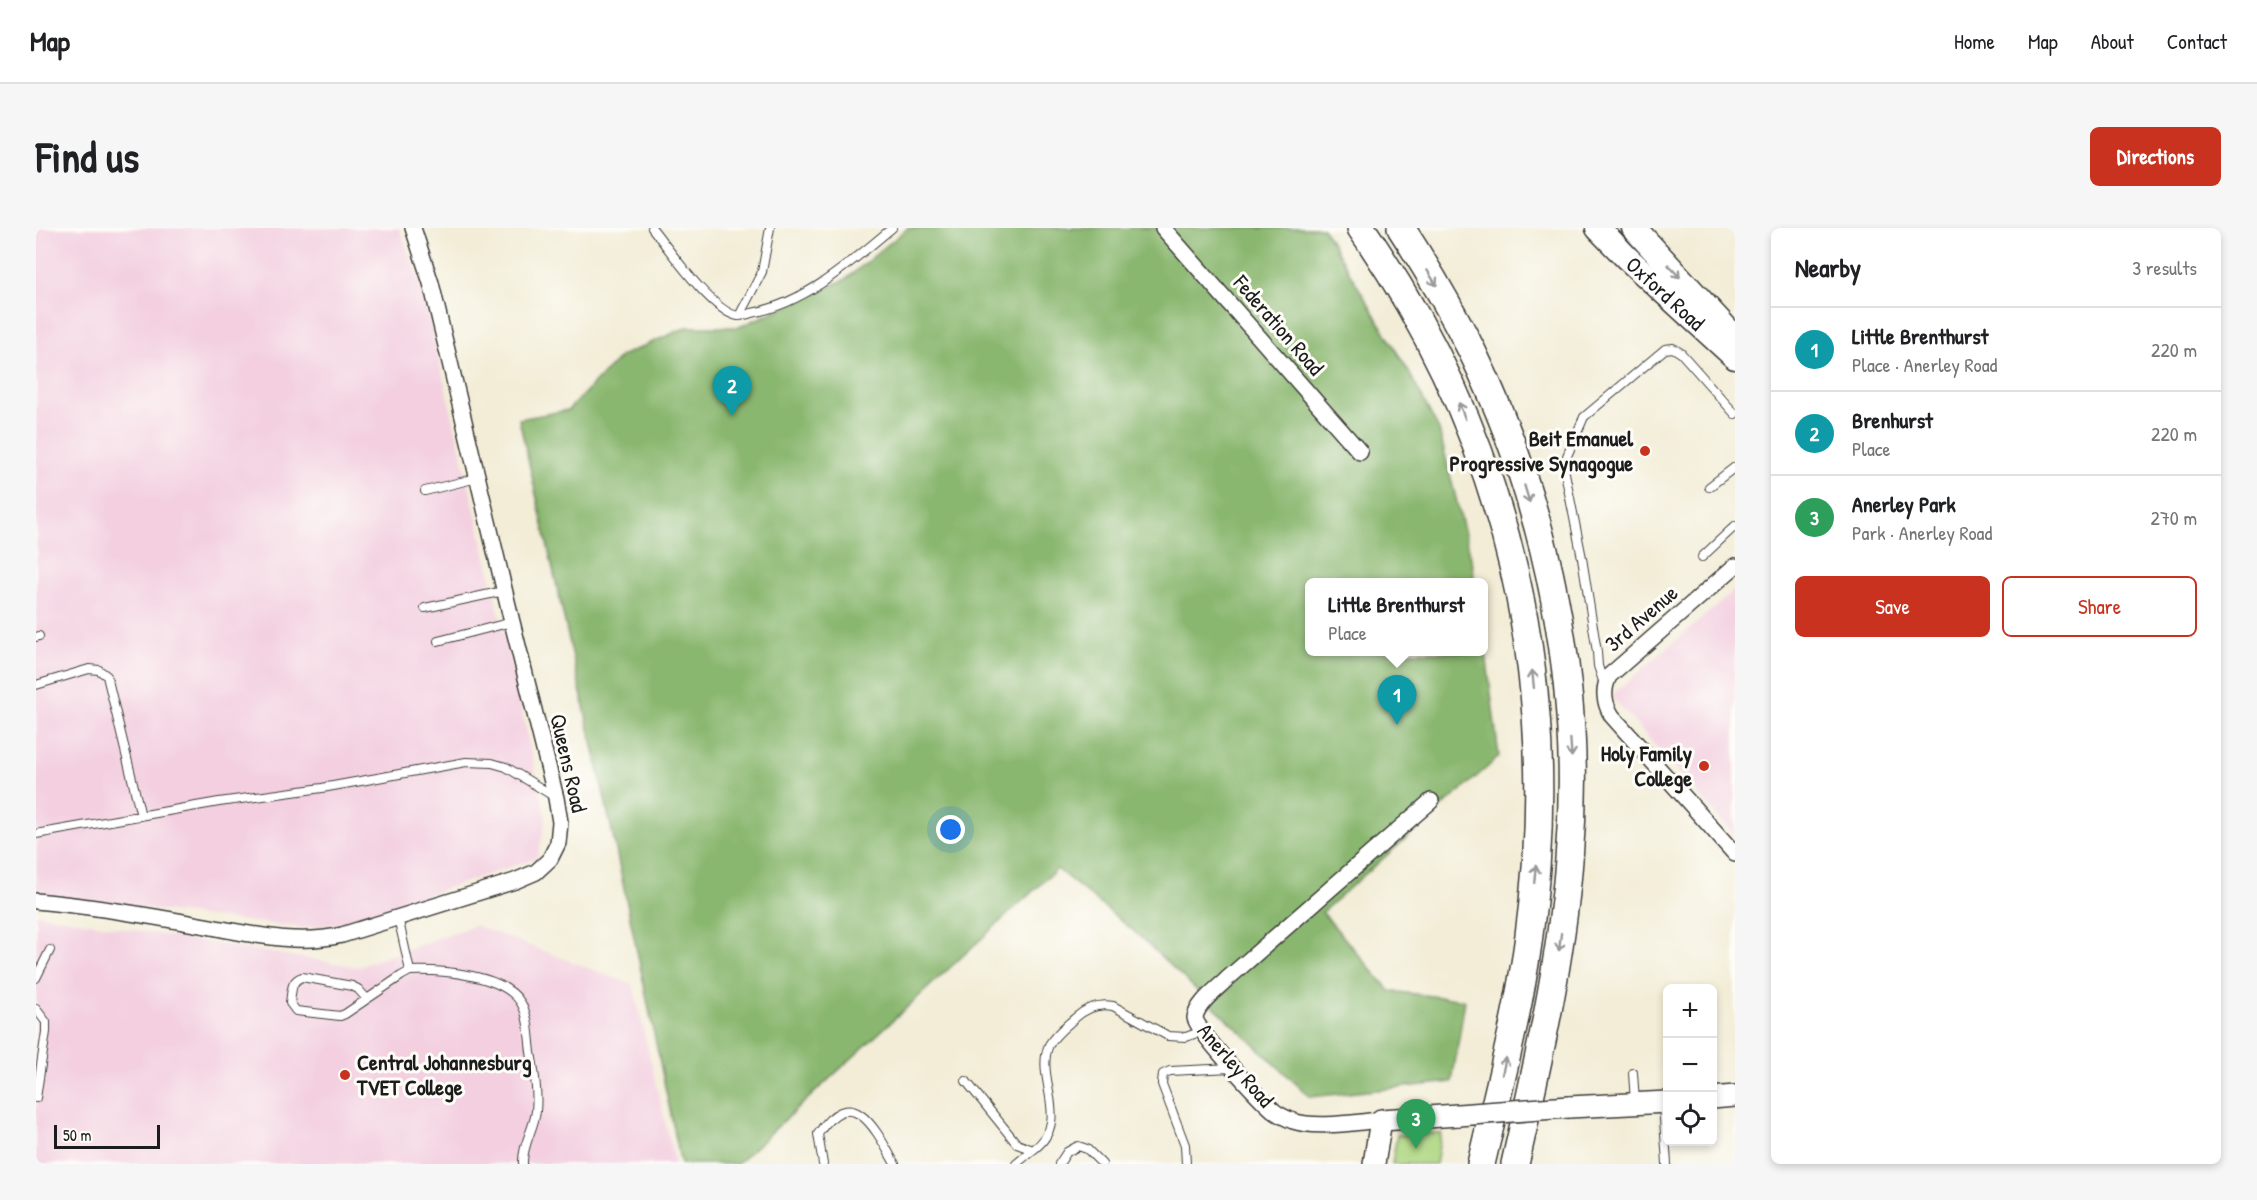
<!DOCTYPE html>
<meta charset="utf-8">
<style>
:root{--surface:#fff;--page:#f6f6f6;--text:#202124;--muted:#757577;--line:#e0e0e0;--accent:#c8321e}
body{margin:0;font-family:"Patrick Hand",sans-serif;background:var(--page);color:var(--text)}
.controls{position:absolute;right:18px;bottom:18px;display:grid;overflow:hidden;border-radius:9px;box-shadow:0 3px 9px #0003}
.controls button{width:54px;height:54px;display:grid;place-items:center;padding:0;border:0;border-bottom:2px solid var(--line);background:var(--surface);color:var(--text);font:30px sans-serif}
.scale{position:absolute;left:18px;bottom:15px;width:106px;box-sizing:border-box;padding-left:6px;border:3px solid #1c1c1c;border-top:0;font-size:16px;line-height:21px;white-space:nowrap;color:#1c1c1c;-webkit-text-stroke:4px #fdfcf7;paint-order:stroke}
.you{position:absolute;left:915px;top:602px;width:21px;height:21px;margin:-15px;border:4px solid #fff;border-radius:50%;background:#1a73e8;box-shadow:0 0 0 9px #1a73e833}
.badge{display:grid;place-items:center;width:39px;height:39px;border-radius:50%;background:var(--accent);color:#fff;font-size:20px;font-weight:700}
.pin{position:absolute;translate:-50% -50px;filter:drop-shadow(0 2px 3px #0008)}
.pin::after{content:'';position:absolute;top:32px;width:21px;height:18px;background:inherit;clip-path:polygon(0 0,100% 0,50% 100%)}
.popup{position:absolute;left:1269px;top:350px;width:183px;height:78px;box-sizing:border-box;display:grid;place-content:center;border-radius:9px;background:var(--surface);filter:drop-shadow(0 2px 4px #0005);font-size:20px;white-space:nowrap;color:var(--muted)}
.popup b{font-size:22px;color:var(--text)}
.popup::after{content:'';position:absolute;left:50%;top:100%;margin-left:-12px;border:12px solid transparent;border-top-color:var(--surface)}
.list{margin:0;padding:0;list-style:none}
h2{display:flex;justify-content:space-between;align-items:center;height:78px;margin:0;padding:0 24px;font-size:26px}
h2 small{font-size:20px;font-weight:400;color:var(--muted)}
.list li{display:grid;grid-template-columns:39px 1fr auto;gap:18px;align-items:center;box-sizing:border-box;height:84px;padding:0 24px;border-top:2px solid var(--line)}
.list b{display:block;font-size:22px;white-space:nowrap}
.list p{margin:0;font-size:20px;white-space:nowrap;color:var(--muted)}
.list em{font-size:20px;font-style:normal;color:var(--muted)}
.actions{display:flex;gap:12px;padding:18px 24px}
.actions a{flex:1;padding:14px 0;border:2px solid var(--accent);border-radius:9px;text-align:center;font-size:21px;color:var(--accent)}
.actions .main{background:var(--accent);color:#fff}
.icon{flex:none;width:33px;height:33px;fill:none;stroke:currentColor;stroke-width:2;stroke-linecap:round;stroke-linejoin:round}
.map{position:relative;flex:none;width:1699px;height:936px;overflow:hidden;border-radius:9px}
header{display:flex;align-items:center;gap:36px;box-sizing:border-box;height:84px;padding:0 30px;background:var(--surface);border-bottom:2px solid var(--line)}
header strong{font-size:28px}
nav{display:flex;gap:33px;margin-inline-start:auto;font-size:21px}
.intro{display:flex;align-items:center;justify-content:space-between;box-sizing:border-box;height:144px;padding:0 36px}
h1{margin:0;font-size:42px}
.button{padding:15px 27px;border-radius:9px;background:var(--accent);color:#fff;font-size:21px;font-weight:700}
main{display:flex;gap:36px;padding:0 36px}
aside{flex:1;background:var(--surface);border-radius:9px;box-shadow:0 3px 9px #0003}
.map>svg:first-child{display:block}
</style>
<header>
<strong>Map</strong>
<nav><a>Home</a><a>Map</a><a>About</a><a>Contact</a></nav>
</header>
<div class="intro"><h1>Find us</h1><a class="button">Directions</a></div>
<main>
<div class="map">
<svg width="1699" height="936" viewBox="0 0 1699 936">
<rect width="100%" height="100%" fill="#fdfcf7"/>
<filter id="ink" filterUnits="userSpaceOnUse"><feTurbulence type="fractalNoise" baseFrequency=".0167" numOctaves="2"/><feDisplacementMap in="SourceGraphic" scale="12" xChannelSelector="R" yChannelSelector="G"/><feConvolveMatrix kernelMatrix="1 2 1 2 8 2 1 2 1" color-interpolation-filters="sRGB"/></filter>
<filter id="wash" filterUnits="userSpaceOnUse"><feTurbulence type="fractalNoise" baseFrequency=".008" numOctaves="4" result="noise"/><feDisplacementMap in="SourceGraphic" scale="24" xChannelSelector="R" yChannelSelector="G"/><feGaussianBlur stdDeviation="1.35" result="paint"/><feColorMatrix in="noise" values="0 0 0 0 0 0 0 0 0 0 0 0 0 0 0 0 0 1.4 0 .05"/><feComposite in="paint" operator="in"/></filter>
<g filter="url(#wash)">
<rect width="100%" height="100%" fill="#f3edd7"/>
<!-- built -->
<path fill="#f3cfe0" d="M0,0H363L386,60L475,435L510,592L501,630L308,695L266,700L0,667Z
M1699,362V608L1575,468Z
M0,686L322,739L439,697L597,757L639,936H0Z"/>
<!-- green -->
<path fill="#add681" stroke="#64794e" stroke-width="1.5" d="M1405,905L1400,936H1356L1361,907Z"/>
<!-- forest -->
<path fill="#8ab76f" stroke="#536a46" stroke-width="1.5" d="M872,0H1287L1373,144L1403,202L1435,331L1439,354H1274V424H1448V409L1463,529L1286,684L1354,763L1429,772L1416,854L1274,869L1100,705L1021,641L701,936H645L575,598L483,191L532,182L585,128L651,99H703L810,51Z"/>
</g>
<g filter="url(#ink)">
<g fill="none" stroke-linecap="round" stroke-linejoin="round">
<defs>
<path id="lane" d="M616,0C633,21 676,84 702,88C706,88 712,86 716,85C770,75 815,34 856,0
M703,88L726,44L734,0
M1673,259L1699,239
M389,263L441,250
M1666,329L1699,298
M389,380L468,363
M0,409L3,408
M402,413L476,394
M1568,456L1562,438L1561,424L1546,330L1528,240L1531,228L1548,189L1629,121L1637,120L1645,125L1699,186
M0,457L53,441L63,442L71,448L105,588
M0,606L183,574L286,560L430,534L456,535L470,539L519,569
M374,743C405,742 468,746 485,775C493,788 493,809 495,824C498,843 502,863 500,883C498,901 486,917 487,936
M0,750L14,722
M331,771L322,761L316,758L266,749C254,753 256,764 254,775L260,783L304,788L309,786L365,748L374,743L362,689
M0,781L10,794V804L0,870
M1597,845L1599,874
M930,853L981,916L997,922C1037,893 998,850 1013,817C1019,806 1030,798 1039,790C1050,780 1062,775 1077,778L1132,808L1150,809L1166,803
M1627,876L1631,936
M787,936L782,906C817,853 840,902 859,936
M980,936L997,922
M1023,936L1031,924L1042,918L1051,921L1066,936
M1150,936L1149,917L1126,856L1127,846L1134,843L1196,840"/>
<path id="street" d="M1127,0L1324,224
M1699,338L1573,448C1566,463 1568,475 1576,488L1699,626
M0,673C55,678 110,687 164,697C211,705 259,718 306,707L479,653L500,644L514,631L522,615L524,594L520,570L476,394L395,55L377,0
M1345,892C1320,894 1280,901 1257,893C1250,890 1242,887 1237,882C1225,872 1159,801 1159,790C1160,776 1182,760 1191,751L1395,573"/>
<path id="secondary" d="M1676,870L1699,868
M1533,879L1632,874
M1338,936L1345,892L1422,887"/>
<g id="primary">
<path id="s1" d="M1562,0L1591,30L1699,129"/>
<path d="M1598,0L1698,109"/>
</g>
<path id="highway" d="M1325,0C1474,215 1528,457 1492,715C1482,789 1462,863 1445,936
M1365,0C1391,40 1415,81 1436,123C1512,279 1548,459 1533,632C1525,735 1502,835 1479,936"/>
</defs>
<!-- lane casing -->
<use href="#lane" stroke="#3c3b38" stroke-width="10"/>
<!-- street casing -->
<use href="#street" stroke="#3c3b38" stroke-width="18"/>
<!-- secondary casing -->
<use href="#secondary" stroke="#3c3b38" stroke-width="24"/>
<!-- primary casing -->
<use href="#primary" stroke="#3c3b38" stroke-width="27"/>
<!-- highway casing -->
<use href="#highway" stroke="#3c3b38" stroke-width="30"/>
<!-- lane -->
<use href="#lane" stroke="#fff" stroke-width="8"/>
<!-- street -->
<use href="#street" stroke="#fff" stroke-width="15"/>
<!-- secondary -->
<use href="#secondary" stroke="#fff" stroke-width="21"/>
<!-- primary -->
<use href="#primary" stroke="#fff" stroke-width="24"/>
<!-- highway -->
<use href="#highway" stroke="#fff" stroke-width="27"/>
<defs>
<path id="secondary-bridge" d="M1422,887L1533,879"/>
</defs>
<!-- secondary-bridge casing -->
<use href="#secondary-bridge" stroke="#3c3b38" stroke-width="24" stroke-linecap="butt"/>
<!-- secondary-bridge -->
<use href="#secondary-bridge" stroke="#fff" stroke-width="21"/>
</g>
<!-- one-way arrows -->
<defs><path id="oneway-shaft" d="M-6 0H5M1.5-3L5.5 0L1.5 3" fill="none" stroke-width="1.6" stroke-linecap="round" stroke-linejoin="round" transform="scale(1.5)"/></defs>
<g stroke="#999">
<use href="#oneway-shaft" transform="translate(1638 43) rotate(47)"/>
<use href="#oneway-shaft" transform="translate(1396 50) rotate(59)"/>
<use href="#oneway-shaft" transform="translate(1426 183) rotate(-112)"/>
<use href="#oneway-shaft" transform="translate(1491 266) rotate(73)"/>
<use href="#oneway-shaft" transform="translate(1497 451) rotate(-96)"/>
<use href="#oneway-shaft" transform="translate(1535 520) rotate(86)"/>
<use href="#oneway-shaft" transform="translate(1499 646) rotate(-85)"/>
<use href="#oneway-shaft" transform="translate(1524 714) rotate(97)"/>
<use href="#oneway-shaft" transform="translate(1468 838) rotate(-77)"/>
</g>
</g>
<!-- markers -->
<g fill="#c8321e" stroke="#fdfcf7" stroke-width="2">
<circle cx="1609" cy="223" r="6"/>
<circle cx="1668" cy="538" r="6"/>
<circle cx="309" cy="847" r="6"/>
</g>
<g text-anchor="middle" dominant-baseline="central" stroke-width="6" stroke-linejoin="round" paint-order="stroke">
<!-- street labels -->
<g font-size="22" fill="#1c1c1c" stroke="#fdfcf7">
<text stroke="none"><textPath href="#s1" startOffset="94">Oxford Road</textPath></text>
<text transform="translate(1243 97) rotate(49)">Federation Road</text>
<text transform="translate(1605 390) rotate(-41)">3rd Avenue</text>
<text transform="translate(533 535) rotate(77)">Queens Road</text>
<text transform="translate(1200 837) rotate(49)">Anerley Road</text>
</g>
<!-- poi labels -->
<g font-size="22" font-weight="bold" fill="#1c1c1c" stroke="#fdfcf7" text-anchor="end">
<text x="1597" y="210">Beit Emanuel<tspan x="1597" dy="25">Progressive Synagogue</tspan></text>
<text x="1656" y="525">Holy Family<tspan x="1656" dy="25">College</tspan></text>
<text x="321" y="834" text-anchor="start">Central Johannesburg<tspan x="321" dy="25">TVET College</tspan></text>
</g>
</g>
</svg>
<div class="controls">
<button>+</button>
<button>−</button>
<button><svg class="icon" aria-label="locate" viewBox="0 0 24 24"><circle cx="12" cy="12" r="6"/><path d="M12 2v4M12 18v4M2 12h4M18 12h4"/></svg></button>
</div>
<div class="scale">50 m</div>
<div class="you"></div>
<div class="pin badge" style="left:1361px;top:497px;background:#0f9aa8">1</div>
<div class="popup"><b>Little Brenthurst</b>Place</div>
<div class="pin badge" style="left:696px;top:188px;background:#0f9aa8">2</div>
<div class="pin badge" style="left:1380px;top:921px;background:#2e9e5b">3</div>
</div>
<aside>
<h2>Nearby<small>3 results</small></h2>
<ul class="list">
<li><span class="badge" style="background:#0f9aa8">1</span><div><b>Little Brenthurst</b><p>Place · Anerley Road</p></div><em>220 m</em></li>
<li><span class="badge" style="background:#0f9aa8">2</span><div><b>Brenhurst</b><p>Place</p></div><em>220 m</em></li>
<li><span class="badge" style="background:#2e9e5b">3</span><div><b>Anerley Park</b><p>Park · Anerley Road</p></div><em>270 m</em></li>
</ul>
<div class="actions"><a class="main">Save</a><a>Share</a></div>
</aside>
</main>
